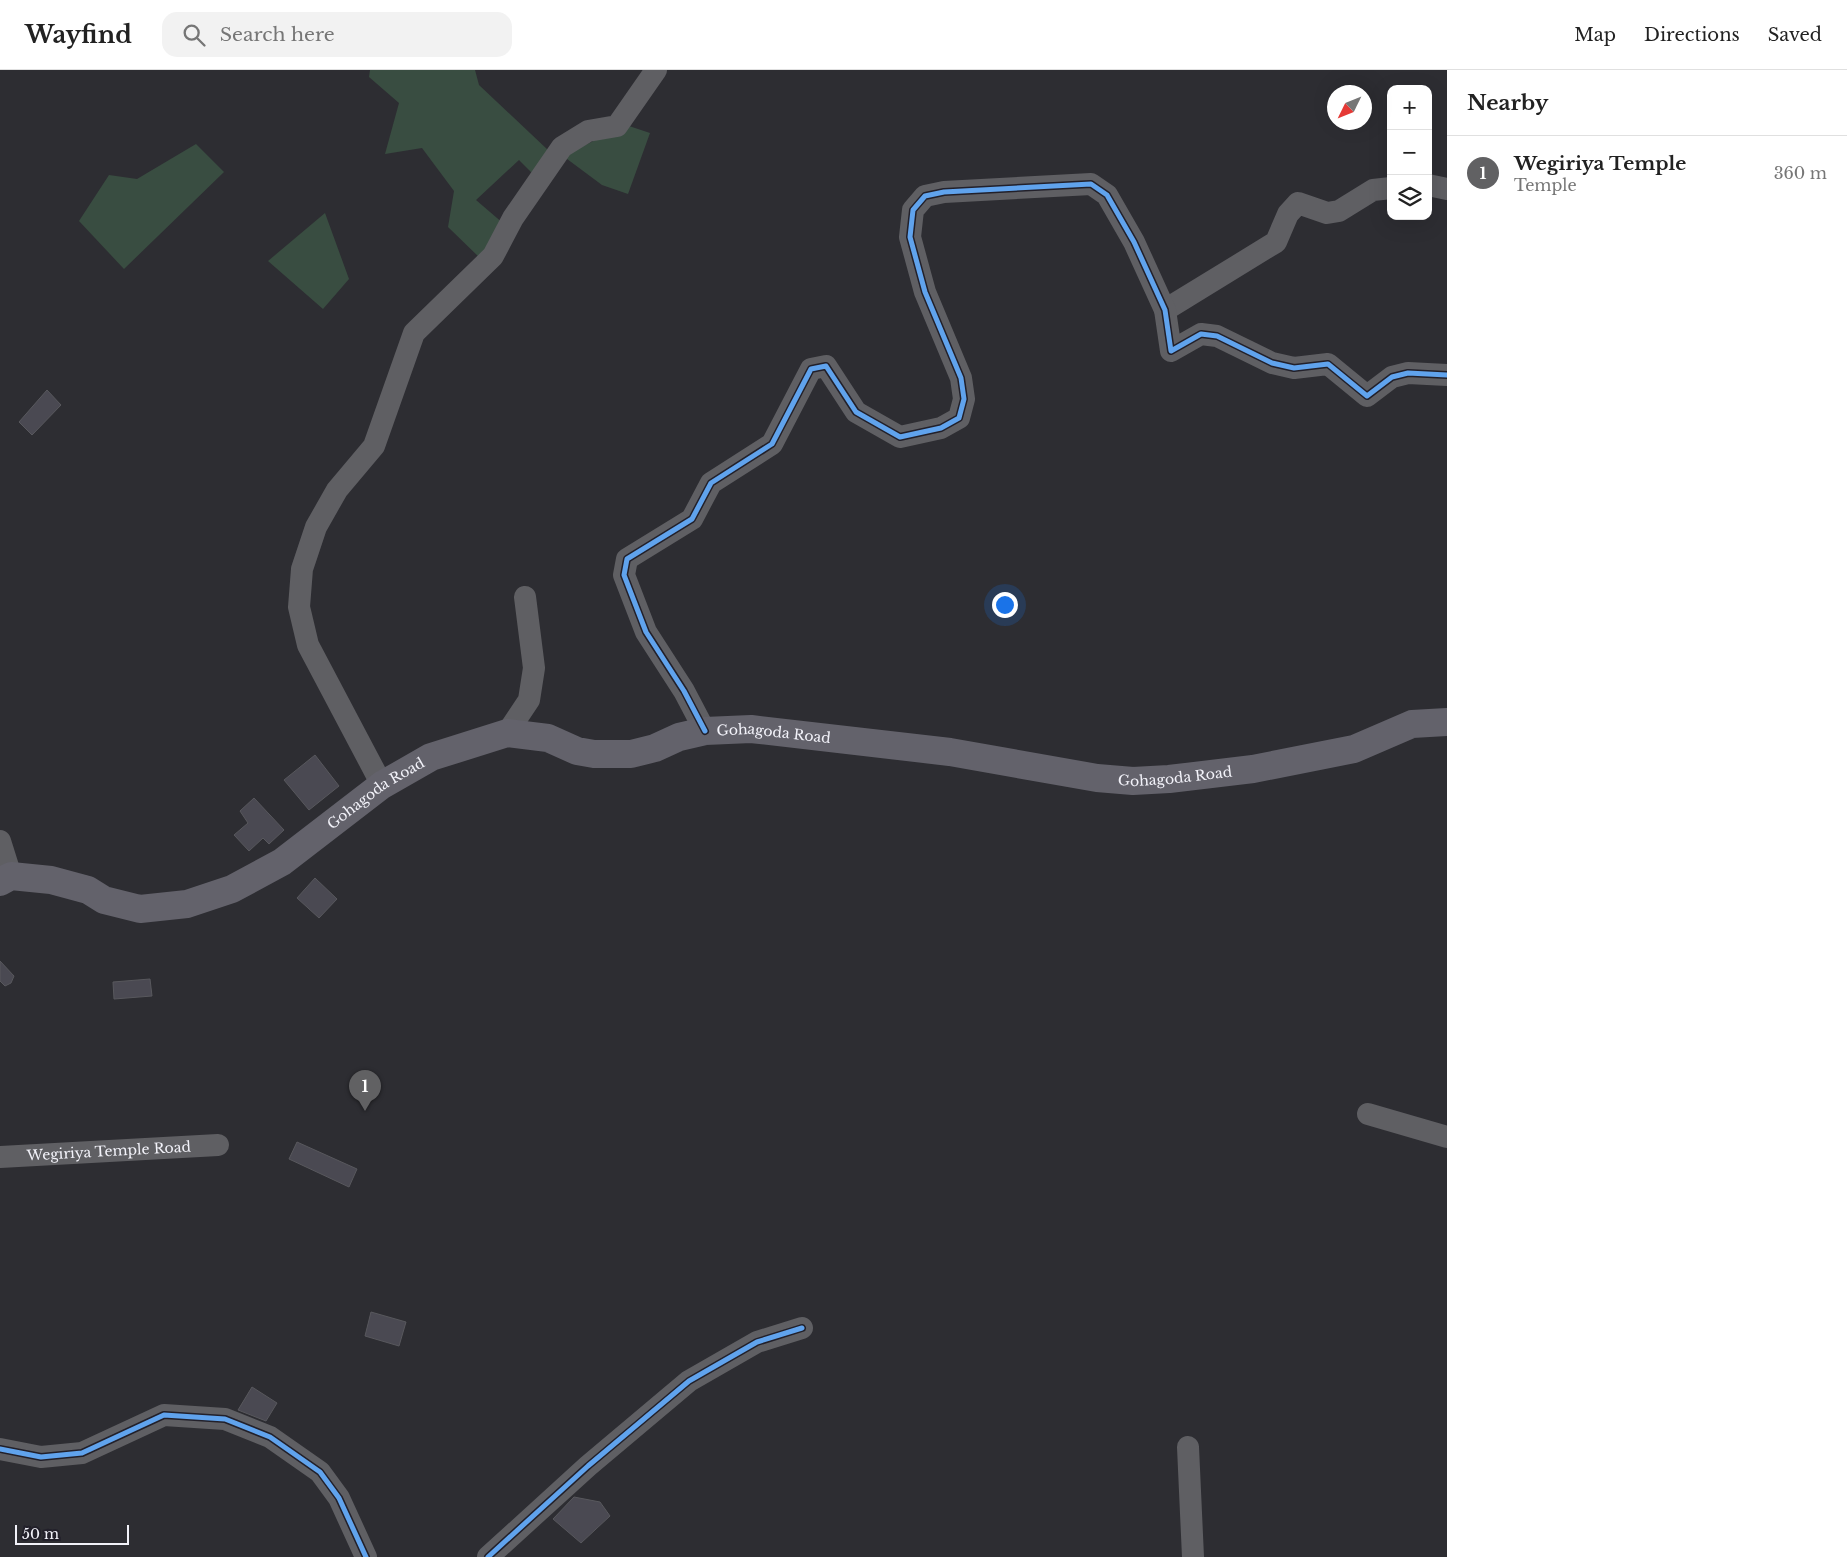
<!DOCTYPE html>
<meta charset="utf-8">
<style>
:root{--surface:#fff;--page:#f2f2f2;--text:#222;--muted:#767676;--line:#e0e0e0;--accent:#616163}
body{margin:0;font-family:"Libre Baskerville",serif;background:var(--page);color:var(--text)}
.controls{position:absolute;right:15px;top:15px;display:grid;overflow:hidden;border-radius:10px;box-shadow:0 5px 20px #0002}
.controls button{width:45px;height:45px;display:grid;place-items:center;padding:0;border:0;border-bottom:1px solid var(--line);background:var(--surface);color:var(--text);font:25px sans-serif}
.compass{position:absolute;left:1327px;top:15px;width:45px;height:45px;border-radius:50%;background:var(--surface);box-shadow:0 5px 20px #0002;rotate:227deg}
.scale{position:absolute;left:15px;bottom:12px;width:114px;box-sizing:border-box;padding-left:5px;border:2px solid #f2f2f9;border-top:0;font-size:14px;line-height:18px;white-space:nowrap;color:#f2f2f9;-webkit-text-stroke:4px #22202a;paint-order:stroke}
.you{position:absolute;left:1004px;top:534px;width:18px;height:18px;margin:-12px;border:4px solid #fff;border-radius:50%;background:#1a73e8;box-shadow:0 0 0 8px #1a73e833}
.badge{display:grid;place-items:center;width:32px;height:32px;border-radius:50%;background:var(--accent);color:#fff;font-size:16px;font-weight:700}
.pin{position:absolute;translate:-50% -41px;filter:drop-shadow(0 1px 2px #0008)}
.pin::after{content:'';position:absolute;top:26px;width:18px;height:15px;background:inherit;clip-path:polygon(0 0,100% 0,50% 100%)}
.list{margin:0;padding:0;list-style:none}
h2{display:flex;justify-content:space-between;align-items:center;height:65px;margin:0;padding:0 20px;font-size:21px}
h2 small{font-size:16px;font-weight:400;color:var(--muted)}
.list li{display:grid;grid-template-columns:32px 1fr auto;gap:15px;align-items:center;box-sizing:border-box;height:75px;padding:0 20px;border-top:1px solid var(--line)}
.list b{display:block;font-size:19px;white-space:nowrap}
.list p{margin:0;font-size:16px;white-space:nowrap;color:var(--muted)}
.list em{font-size:16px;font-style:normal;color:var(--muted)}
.icon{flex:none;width:28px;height:28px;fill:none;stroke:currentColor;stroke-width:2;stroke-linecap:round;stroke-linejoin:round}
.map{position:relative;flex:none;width:1447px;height:1487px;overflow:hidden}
header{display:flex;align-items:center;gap:30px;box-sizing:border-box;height:70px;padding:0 25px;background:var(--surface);border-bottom:1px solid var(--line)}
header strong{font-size:24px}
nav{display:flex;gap:28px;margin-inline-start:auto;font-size:18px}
.search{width:350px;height:45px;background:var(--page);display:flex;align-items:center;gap:12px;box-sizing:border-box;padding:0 18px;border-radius:15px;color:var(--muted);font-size:19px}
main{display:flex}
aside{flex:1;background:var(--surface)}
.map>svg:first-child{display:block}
</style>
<header>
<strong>Wayfind</strong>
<div class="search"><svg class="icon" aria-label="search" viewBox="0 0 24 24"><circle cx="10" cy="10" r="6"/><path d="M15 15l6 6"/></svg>Search here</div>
<nav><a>Map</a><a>Directions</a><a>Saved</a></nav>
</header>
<main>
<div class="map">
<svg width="1447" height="1487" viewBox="0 0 1447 1487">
<rect width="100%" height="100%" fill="#2d2d32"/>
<!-- green -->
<path fill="#394d41" d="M370,0H475L479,15L549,81L534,105L519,90L476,130L504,154L482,190L448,157L454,121L422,78L385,84L399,33L369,7Z
M626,55L650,63L628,124L602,115L563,86Z
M196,74L224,102L124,199L79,151L109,105L137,109Z
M325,143L349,209L323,239L268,191Z"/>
<!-- building -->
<path fill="#4a4952" stroke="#58585d" d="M47,320L61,335L32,365L19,352Z
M315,685L339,716L309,740L284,710Z
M254,728L284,760L269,774L263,768L249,781L234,765L248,753L240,741Z
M315,808L337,829L319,848L297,828Z
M0,891L14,906L11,913L5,916L0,911Z
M150,909L152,926L114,929L113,912Z
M297,1072L357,1099L349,1117L289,1089Z
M371,1242L406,1252L399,1276L365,1266Z
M252,1317L277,1333L266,1351L238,1340Z
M574,1427L600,1432L610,1446L581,1473L553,1449Z"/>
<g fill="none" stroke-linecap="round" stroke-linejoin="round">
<!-- minor -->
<g stroke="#5f5f63" stroke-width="22">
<path d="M1428,115L1447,119"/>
<path d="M1165,240L1276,172L1288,144L1298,133L1327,143L1339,141L1373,120L1391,118"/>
<path d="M705,661L684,621L646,562L624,505L627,489L692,449L711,413L772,374L811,299L826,296L856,342L900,367L941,358L959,348L964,329L961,308L925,222L910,167L913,140L925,126L944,122L1091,114L1107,125L1134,172L1165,240L1171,281L1201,264L1217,266L1272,293L1294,298L1328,294L1367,326L1392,307L1408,303L1447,305"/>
<path d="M507,663L529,630L534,598L525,527"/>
<path d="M382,715L308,575L299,537L302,499L316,457L337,420L374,376L414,263L493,186L513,148L562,77L588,61L617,56L656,0"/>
<path d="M0,771L11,806"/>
<path d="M1368,1044L1447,1067"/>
<path id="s1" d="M0,1087L218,1075"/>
<path d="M1188,1377L1193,1487"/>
<path d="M0,1379L41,1387L82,1383L164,1345L225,1349L270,1367L320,1402L339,1428L366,1487"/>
<path d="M488,1487L588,1396L689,1311L757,1272L802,1258"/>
</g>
<!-- major -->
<path stroke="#63626b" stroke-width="28" id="s2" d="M0,812L11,806L51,810L88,820L104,830L140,839L187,834L232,819L282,792L382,715L431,687L507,663L548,668L577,681L594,684H631L655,678L679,667L705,661L751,659L950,682L1097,708L1133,711L1169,709L1253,699L1354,679L1412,654L1447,652"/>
<defs>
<path id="cycleway" d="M705,661L684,621L646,562L624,505L627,489L692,449L711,413L772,374L811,299L826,296L856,342L900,367L941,358L959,348L964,329L961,308L925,222L910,167L913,140L925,126L944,122L1091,114L1107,125L1134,172L1165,240L1171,281L1201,264L1217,266L1272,293L1294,298L1328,294L1367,326L1392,307L1408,303L1447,305
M0,1379L41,1387L82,1383L164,1345L225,1349L270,1367L320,1402L339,1428L366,1487
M488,1487L588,1396L689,1311L757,1272L802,1258"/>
</defs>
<!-- cycleway casing -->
<use href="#cycleway" stroke="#22202a" stroke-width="8"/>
<!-- cycleway -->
<use href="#cycleway" stroke="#60a3ed" stroke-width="5"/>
</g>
<g text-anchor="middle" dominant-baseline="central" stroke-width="4" stroke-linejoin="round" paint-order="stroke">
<!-- street labels -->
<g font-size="14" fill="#f2f2f9" stroke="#22202a">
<text stroke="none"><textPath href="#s2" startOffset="835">Gohagoda Road</textPath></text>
<text stroke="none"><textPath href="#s2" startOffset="1240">Gohagoda Road</textPath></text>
<text stroke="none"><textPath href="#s2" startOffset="415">Gohagoda Road</textPath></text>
<text stroke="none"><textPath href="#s1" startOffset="109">Wegiriya Temple Road</textPath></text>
</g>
</g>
</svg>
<div class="controls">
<button>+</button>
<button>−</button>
<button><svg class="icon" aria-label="layers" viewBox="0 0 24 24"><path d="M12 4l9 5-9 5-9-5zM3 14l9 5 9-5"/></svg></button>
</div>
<svg class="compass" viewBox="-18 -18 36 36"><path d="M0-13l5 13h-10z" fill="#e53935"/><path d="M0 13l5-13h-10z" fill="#767676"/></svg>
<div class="scale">50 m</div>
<div class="you"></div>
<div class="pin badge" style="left:365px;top:1041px">1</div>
</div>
<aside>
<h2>Nearby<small></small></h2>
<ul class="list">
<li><span class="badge">1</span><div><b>Wegiriya Temple</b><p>Temple</p></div><em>360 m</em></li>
</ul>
</aside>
</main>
